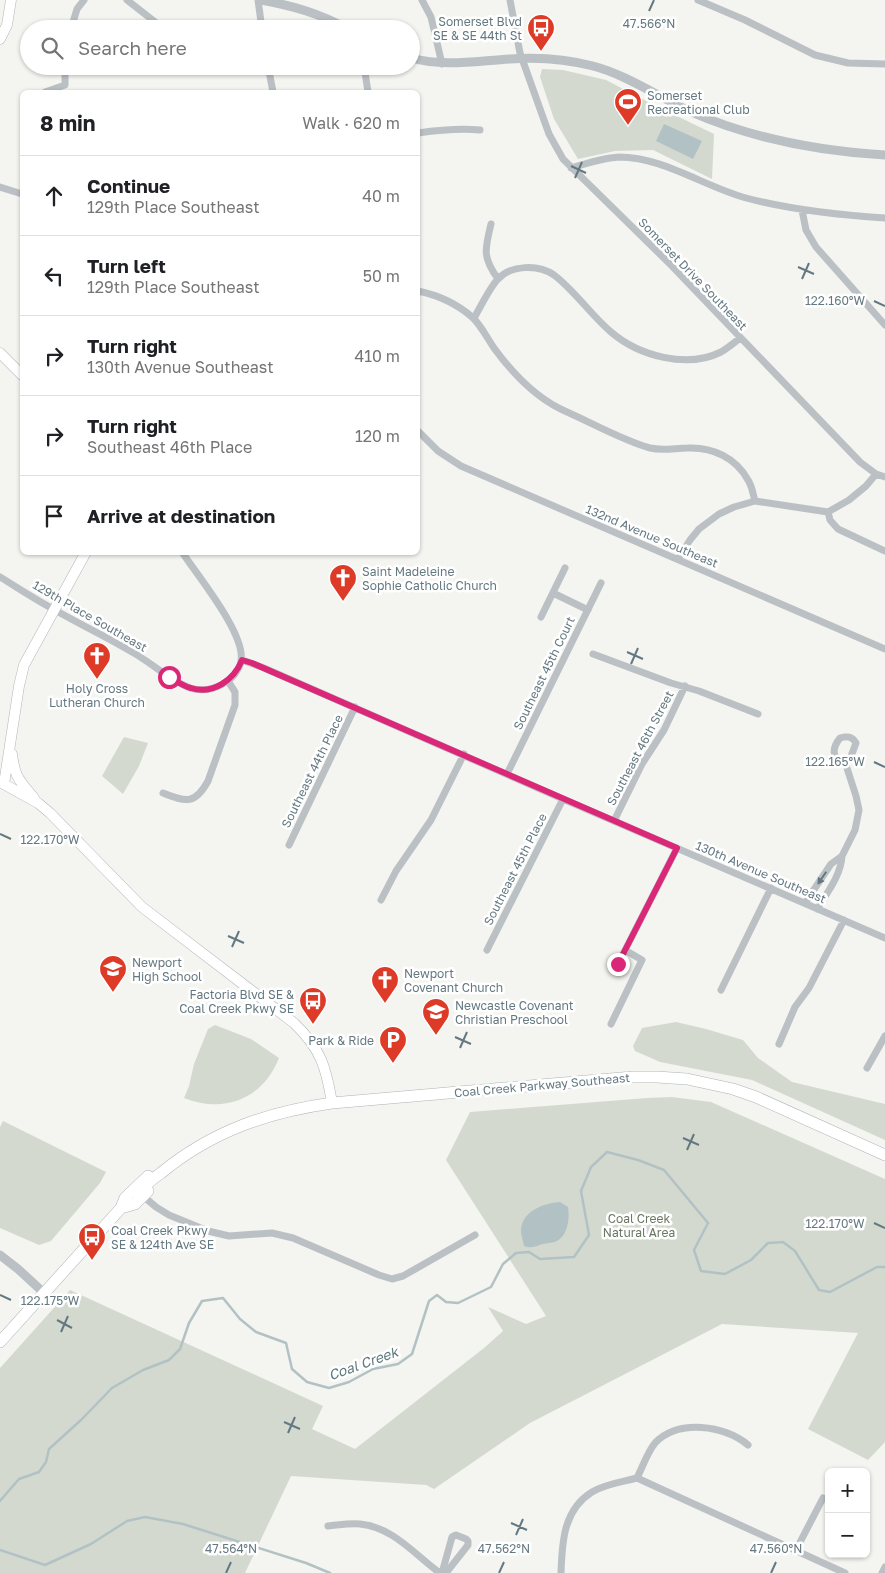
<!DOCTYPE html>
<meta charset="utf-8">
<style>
:root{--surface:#fff;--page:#f6f6f6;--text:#202124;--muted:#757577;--line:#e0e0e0}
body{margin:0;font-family:"Golos Text",sans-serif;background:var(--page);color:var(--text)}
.controls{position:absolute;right:15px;bottom:15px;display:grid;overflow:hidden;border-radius:8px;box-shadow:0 1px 4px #0004}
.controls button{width:45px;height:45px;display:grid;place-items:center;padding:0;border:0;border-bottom:1px solid var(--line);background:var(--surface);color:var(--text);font:25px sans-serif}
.stop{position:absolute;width:15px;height:15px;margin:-11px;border:4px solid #db2777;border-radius:50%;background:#fff}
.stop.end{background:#db2777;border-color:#fff;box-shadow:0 1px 5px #0008}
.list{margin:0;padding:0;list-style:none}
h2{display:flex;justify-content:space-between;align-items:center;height:65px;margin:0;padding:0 20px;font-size:21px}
h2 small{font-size:16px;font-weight:400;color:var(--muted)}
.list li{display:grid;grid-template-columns:32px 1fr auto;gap:15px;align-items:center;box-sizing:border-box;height:80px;padding:0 20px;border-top:1px solid var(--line)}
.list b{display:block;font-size:19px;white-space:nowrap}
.list p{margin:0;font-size:16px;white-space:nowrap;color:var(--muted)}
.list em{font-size:16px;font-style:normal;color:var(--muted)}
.icon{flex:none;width:28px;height:28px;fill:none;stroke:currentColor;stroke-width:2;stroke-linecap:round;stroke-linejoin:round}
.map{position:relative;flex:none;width:885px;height:1573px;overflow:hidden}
.search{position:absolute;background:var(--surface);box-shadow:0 1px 4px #0004;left:20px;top:20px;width:400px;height:55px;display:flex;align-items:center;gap:12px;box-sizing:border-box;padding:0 18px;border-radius:28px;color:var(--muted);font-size:19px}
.panel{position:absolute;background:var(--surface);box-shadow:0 1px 4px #0004;left:20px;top:90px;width:400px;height:465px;border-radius:8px}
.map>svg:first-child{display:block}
</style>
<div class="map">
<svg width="885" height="1573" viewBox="0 0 885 1573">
<rect width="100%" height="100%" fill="#f4f4f0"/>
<!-- green -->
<path fill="#d4d9d0" d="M542,69L563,70L606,80L650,103L714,134L712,179L653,150L615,151L578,159L554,119L540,77Z
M124,737L148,743L139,766L123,794L102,776Z
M676,1022L706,1029L743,1040L758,1058L792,1082L885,1104V1140L752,1080L660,1062L635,1051L633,1046L642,1028Z
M215,1025L251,1039L279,1058C263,1099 224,1114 184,1098L189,1086L194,1064L208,1029Z
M672,1097L711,1102L885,1179V1442L868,1460L808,1429L858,1333L722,1324L530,1423L434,1489L426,1485L291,1476L245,1573H0V1368L70,1290L323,1406L312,1429L355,1449L484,1348L503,1331L488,1307L526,1324L546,1316L446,1160L470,1112L647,1098Z
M3,1121L106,1172L100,1183L51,1241L39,1245L0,1228V1127Z"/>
<!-- water -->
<path fill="#b2c2c4" d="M664,124L702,141L693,159L656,141Z
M560,1202L568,1207C570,1218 568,1237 555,1242C551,1243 547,1243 543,1244C536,1246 531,1249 524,1246C523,1241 521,1235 521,1230C522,1211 544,1203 560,1202Z"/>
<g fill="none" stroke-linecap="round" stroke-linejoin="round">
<!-- stream -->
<path stroke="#b2c2c4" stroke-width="2.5" d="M0,1501L19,1479L39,1472L46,1462L49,1449L81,1420L112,1388L143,1370L169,1360L180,1349L189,1323L202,1301L223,1298L240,1319L256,1332L286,1343L292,1369L307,1382L329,1388L349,1382L373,1369L398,1364L412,1354L429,1301L437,1295L446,1302L458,1303L491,1287L503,1264L516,1253L529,1252L540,1259L574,1257L589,1235L581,1191L591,1167L607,1152L638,1160L664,1170L708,1223L694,1250L701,1271L725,1274L751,1260L768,1243L783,1242L795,1251L819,1290L830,1292L877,1267H885
M0,1550L45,1565L91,1544L127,1521L145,1517L183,1524L306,1563L330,1573"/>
<defs>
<path id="secondary" d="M0,39L7,25L11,0
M0,353L22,375
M12,754C15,778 19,780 34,798
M0,782L38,803L50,813L142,907L294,1023C321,1049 326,1067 332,1103
M4,784L19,686L24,665L86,552"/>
<path id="primary" d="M143,1196C142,1185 153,1179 161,1173C212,1131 268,1112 332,1103L633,1077H657L687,1079L733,1089L756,1097L885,1155
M121,1208L135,1204L148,1191
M0,1342L121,1208L125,1198L148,1176"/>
</defs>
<!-- secondary casing -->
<use href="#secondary" stroke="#afb6b9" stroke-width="11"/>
<!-- primary casing -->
<use href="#primary" stroke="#aeb4b7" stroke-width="12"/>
<!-- minor -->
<path stroke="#bac0c3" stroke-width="7" d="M127,0L164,29
M258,0L262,29
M422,0L431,17L442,64
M510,0L520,53L549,134L563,159L671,265L860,462L876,474L885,477
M698,0L745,20L815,55L848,63L885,64
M71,29L77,9L84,0
M268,66L273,92
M364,66L368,92
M45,92L65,85V66
M418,133C439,130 459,128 480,130
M571,168C587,163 603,158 619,157C663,157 703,186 746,198C792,210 838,215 885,218
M0,187L22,194
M802,210L806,230L816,247L885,325
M491,224C485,249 482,257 498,279
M418,291C437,295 456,303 472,317C481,325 487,338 494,348C513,374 536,399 567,412C592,423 624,441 650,448C663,451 675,448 688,448C713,447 736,458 748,480C752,486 753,494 755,501
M474,318C480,308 490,287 498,279C511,265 538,264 554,275C574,290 591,315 611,332C639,356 687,369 721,352C728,348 734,343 740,338
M418,431L438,451L461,466L885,649
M828,512L830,520L838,529L885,551
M678,559L690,540L699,529L719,514L734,507L755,501L828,512L849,500L866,486L876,474
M0,577C18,588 36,600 55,610C81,625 107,637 132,652C152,663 169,680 190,688C202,692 216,689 226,682C233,678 240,668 241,661C246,634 197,575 182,552
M553,593L588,610
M541,617L565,568
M593,654L671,683L699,691L758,714
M242,660L264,668L563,799L885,938
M507,774L601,583
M163,793C186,802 195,805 208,781L235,705V692L228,681
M614,821L642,764L664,730L685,686
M289,845L355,707
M381,900L396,871L431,820L464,754
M805,903L831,864L842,856L855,830L859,810L856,796L845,762L850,759L856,743C852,736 847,736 840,738C832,748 831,759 845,762
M817,909C827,893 841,875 842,856
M487,950L563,799
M618,964L677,848
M721,990L771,888
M611,1024L642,960L625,950
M779,1044L795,1007L809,988L844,920
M867,1068L885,1036
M143,1196L156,1207L169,1215L208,1231L229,1236L272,1233L293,1238L379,1275L392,1279L403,1276L475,1235
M637,1478L845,1573
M637,1478C643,1466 647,1453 655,1443C678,1419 725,1425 748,1445
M328,1526C339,1525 350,1523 360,1524C393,1527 415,1555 440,1573
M796,1550L823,1498
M442,1573L452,1537L456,1535L466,1539L468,1541V1545L446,1573
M561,1573C562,1543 563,1510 592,1492C605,1484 622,1482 637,1478
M882,1573L885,1567"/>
<!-- tertiary -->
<path stroke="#bac0c3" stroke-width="9" d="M261,0C294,6 318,13 348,29
M411,58C445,67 475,61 510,59C537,57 566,59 593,66C627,75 657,96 689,111C750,138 818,151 885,155
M0,1255L18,1269L44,1293"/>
<!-- secondary -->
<use href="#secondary" stroke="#fff" stroke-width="10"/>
<!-- primary -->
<use href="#primary" stroke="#fff" stroke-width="11"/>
</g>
<!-- one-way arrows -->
<defs><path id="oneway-solid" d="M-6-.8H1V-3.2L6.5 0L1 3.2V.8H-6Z" transform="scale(1.25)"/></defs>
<use fill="#647881" href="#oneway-solid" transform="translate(822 878) rotate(124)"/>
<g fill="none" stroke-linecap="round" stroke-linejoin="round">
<!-- route -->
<path stroke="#db2777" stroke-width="6" d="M169,677C176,681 183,686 191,688C213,695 234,680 242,660L252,663L677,848L618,964"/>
</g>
<!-- ticks -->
<path fill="none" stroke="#647881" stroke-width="2" d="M649,11L654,0M571,166L586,173M575,178L582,162M798,267L814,274M802,279L809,263M874,301L885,306M627,652L643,659M631,664L638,648M874,762L885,767M0,834L11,839M228,936L244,943M232,947L239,931M455,1037L471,1044M460,1048L467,1032M683,1138L699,1145M687,1150L694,1134M874,1223L885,1228M0,1295L11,1300M57,1320L72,1328M61,1332L68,1316M284,1422L300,1429M288,1433L295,1417M511,1523L527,1530M516,1535L523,1519M226,1573L231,1562M499,1573L504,1562M771,1573L776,1562"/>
<!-- icons -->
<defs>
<symbol id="bus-pin" viewBox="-11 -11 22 30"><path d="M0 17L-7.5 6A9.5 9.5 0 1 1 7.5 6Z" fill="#dd3b27" stroke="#fff"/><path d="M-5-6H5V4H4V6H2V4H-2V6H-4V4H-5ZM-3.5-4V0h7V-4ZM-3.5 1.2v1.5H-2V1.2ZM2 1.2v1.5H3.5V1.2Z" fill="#fff"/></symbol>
<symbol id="stadium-pin" viewBox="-11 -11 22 30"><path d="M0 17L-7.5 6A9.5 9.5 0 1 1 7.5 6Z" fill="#dd3b27" stroke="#fff"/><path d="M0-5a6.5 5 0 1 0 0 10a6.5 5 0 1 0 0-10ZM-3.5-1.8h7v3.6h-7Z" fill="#fff"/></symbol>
<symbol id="church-pin" viewBox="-11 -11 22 30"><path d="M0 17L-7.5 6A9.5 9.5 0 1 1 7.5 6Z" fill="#dd3b27" stroke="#fff"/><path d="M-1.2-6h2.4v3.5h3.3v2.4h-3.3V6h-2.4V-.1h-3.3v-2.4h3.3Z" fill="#fff"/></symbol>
<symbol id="school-pin" viewBox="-11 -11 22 30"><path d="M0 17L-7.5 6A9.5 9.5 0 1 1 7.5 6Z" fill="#dd3b27" stroke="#fff"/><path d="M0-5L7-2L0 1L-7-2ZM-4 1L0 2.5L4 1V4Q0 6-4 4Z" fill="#fff"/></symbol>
<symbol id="parking-pin" viewBox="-11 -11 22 30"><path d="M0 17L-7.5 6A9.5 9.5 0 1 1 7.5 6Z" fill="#dd3b27" stroke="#fff"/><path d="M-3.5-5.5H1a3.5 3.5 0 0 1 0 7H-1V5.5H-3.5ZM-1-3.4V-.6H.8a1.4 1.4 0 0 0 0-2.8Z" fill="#fff"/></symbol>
</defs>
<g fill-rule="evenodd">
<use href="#bus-pin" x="525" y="12" width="32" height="43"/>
<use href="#stadium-pin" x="612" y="86" width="32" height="43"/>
<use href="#church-pin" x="327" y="562" width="32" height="43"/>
<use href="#church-pin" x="81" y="640" width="32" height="43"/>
<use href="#school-pin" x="97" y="953" width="32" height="43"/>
<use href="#church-pin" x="369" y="964" width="32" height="43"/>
<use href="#bus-pin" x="297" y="985" width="32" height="43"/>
<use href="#school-pin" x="420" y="996" width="32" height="43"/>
<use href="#parking-pin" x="377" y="1024" width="32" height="43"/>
<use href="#bus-pin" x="76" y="1221" width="32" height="43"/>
</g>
<g text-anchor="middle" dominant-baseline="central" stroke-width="5" stroke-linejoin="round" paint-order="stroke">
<!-- poi labels -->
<g font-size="12" fill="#647881" stroke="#fff" text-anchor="start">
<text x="522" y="21" text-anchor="end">Somerset Blvd<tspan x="522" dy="14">SE &amp; SE 44th St</tspan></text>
<text x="647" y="95">Somerset<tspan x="647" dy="14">Recreational Club</tspan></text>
<text x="362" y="571">Saint Madeleine<tspan x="362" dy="14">Sophie Catholic Church</tspan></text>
<text x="97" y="688" text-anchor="middle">Holy Cross<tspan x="97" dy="14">Lutheran Church</tspan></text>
<text x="132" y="962">Newport<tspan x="132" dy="14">High School</tspan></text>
<text x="404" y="973">Newport<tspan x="404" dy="14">Covenant Church</tspan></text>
<text x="294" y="994" text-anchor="end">Factoria Blvd SE &amp;<tspan x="294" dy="14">Coal Creek Pkwy SE</tspan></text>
<text x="455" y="1005">Newcastle Covenant<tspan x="455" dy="14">Christian Preschool</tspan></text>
<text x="374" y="1040" text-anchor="end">Park &amp; Ride</text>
<text x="111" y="1230">Coal Creek Pkwy<tspan x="111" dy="14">SE &amp; 124th Ave SE</tspan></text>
</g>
<!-- street labels -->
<g font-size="12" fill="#647881" stroke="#fff">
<text transform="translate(693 274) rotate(46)">Somerset Drive Southeast</text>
<text transform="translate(652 536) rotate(23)">132nd Avenue Southeast</text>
<text transform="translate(90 616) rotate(30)">129th Place Southeast</text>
<text transform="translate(544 673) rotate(-64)">Southeast 45th Court</text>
<text transform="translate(640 748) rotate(-62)">Southeast 46th Street</text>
<text transform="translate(312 771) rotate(-64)">Southeast 44th Place</text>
<text transform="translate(515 869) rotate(-63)">Southeast 45th Place</text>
<text transform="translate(761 872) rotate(23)">130th Avenue Southeast</text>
<text transform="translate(542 1085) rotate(-5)">Coal Creek Parkway Southeast</text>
</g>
<!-- park labels -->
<g font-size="12" fill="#6a7863" stroke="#fff">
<text x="639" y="1218">Coal Creek<tspan x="639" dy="14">Natural Area</tspan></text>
</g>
<!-- water labels -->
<g font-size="14" font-style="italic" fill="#5f7a7e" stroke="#fff">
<text transform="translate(363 1363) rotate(-20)">Coal Creek</text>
</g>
</g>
<g font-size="12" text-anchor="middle" fill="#647881" stroke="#fff" stroke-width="5" stroke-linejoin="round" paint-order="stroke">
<text x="649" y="28">47.566°N</text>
<text x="835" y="305">122.160°W</text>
<text x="835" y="766">122.165°W</text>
<text x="50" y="844">122.170°W</text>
<text x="835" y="1228">122.170°W</text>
<text x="50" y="1305">122.175°W</text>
<text x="231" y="1553">47.564°N</text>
<text x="504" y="1553">47.562°N</text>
<text x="776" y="1553">47.560°N</text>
</g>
</svg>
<div class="controls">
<button>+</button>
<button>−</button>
</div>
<div class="stop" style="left:169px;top:677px"></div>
<div class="stop end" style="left:618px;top:964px"></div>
<div class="search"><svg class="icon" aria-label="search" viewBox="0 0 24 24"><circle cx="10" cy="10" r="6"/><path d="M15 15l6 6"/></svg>Search here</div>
<section class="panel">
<h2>8 min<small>Walk · 620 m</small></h2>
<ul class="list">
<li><svg class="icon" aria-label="ahead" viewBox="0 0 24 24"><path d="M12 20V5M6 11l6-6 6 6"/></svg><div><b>Continue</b><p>129th Place Southeast</p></div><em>40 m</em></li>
<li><svg class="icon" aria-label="left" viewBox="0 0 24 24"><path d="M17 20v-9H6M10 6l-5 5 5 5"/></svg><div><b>Turn left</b><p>129th Place Southeast</p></div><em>50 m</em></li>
<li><svg class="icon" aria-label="right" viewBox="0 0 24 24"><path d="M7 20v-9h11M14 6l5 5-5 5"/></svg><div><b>Turn right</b><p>130th Avenue Southeast</p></div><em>410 m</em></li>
<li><svg class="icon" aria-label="right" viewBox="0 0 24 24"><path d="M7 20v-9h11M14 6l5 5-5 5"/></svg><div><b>Turn right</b><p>Southeast 46th Place</p></div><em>120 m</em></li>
<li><svg class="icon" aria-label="arrive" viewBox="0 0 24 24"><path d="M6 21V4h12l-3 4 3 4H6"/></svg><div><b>Arrive at destination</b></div></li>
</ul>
</section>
</div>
